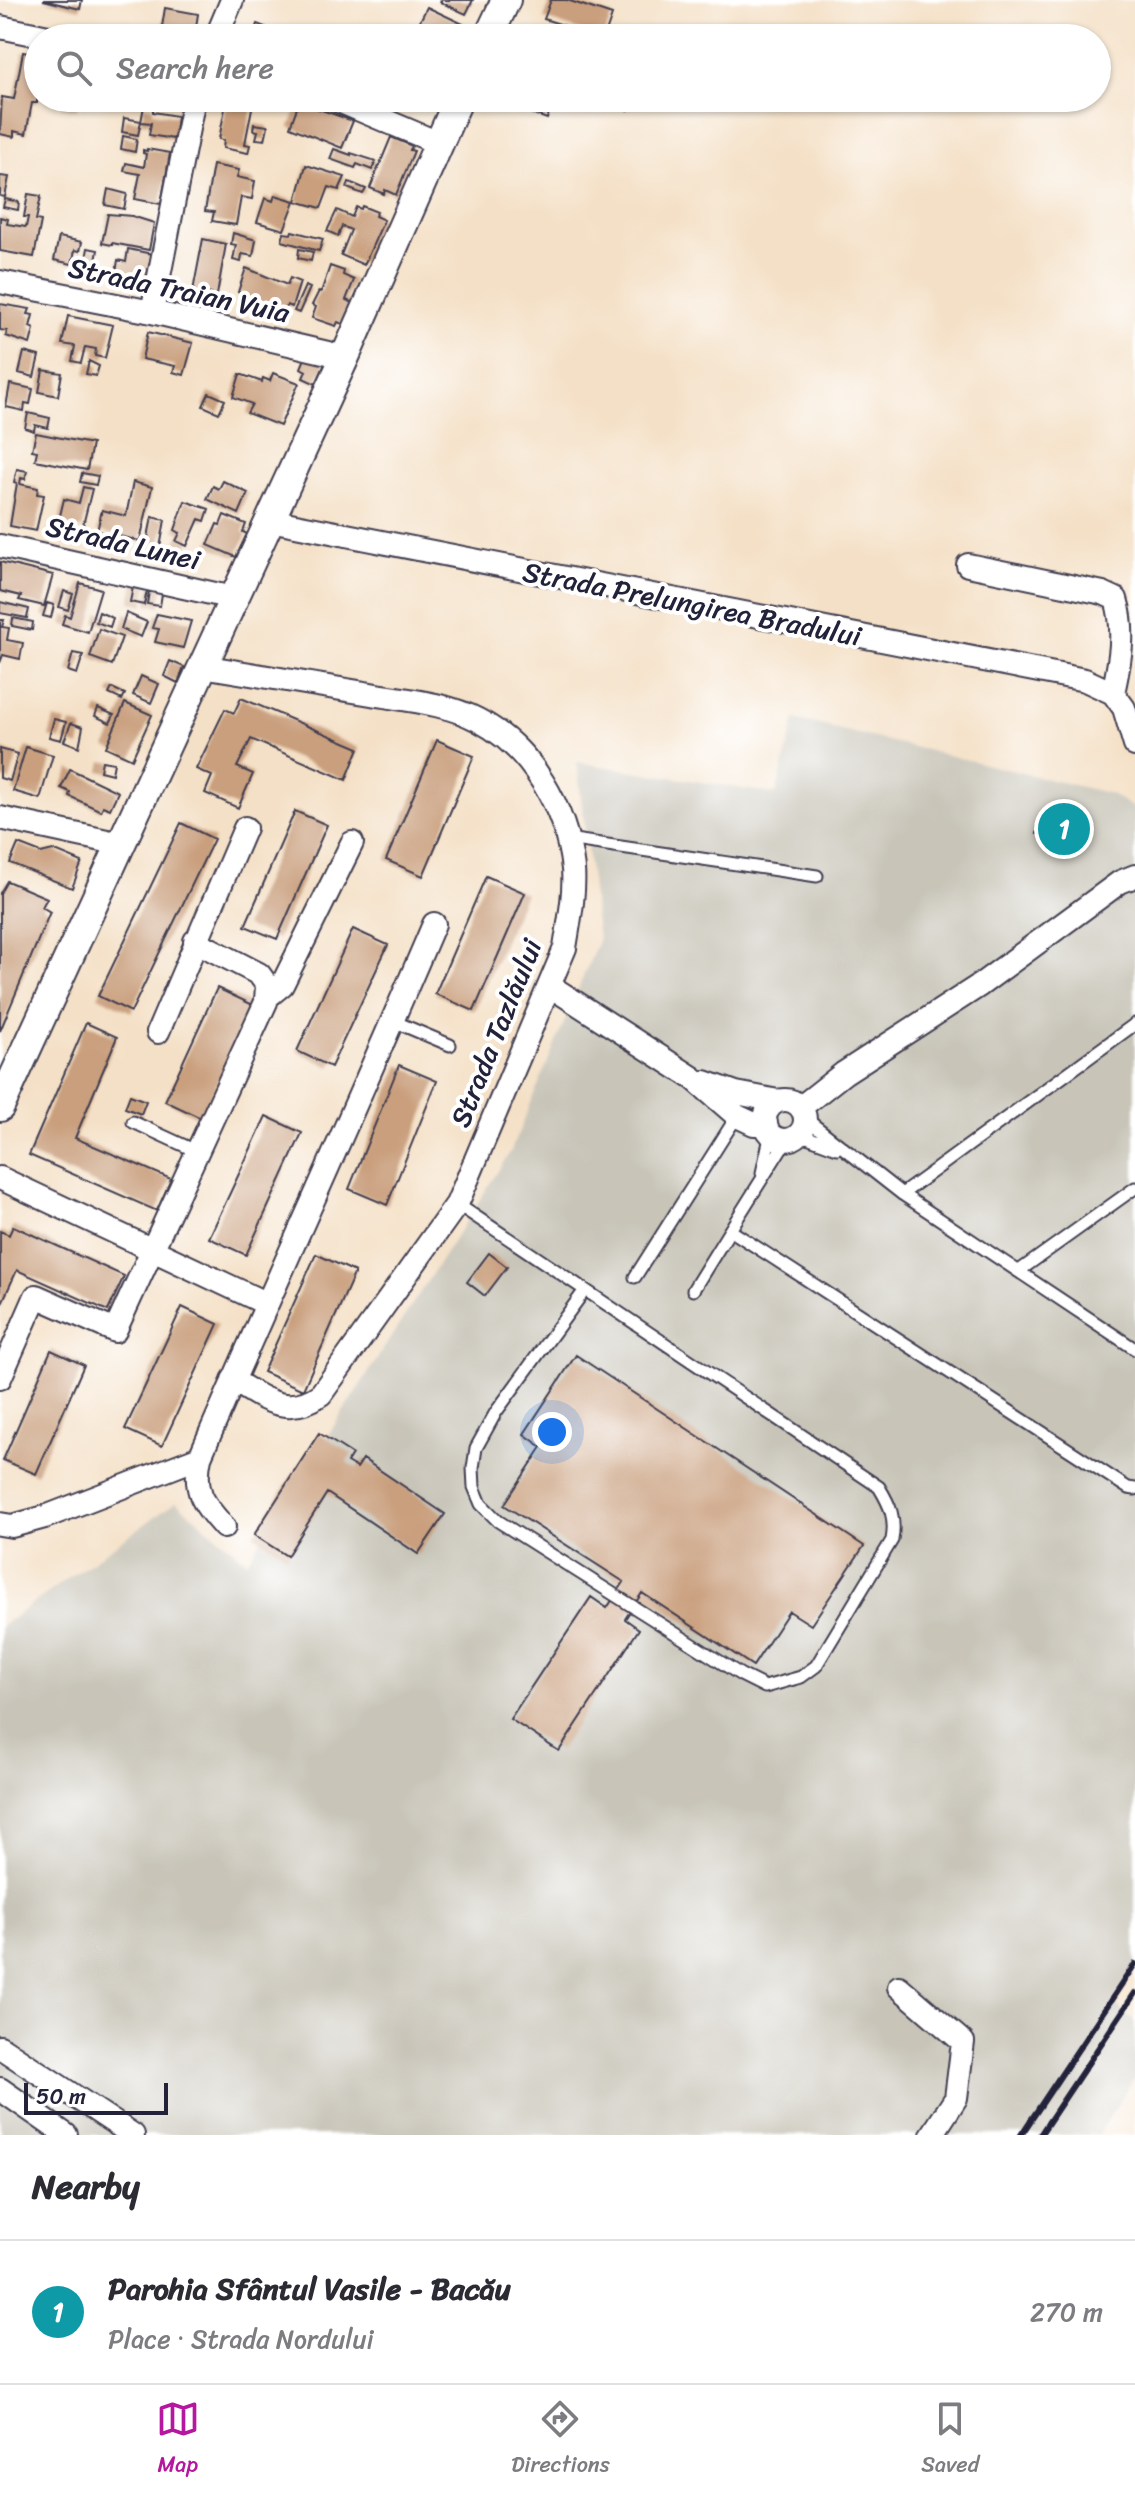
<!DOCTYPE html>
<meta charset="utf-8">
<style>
:root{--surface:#fff;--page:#f7f7f7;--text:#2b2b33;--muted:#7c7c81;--line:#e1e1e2;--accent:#b5179e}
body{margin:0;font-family:Sriracha,sans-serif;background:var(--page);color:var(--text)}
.scale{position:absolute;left:24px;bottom:20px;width:144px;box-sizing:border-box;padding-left:8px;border:4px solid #22223b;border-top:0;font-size:22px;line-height:28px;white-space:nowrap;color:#22223b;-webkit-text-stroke:6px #fff;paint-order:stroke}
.you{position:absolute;left:552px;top:1432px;width:28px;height:28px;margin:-20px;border:6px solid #fff;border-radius:50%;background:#1a73e8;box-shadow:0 0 0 12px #1a73e833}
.badge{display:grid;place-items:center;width:52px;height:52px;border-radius:50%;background:var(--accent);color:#fff;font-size:26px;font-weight:700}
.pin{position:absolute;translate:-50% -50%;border:4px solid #fff;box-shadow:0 2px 8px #0006}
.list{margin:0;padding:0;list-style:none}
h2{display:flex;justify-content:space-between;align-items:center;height:104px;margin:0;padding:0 32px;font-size:34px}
h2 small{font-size:26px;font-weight:400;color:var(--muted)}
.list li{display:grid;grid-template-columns:52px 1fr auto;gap:24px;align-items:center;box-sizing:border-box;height:144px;padding:0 32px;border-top:2px solid var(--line)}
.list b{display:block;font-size:30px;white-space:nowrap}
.list p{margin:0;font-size:26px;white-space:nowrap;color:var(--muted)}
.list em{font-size:26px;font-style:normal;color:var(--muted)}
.icon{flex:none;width:44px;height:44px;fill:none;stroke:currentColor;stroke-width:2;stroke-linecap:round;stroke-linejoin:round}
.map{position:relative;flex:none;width:1135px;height:2135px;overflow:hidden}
.search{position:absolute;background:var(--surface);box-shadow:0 2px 6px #0004;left:24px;right:24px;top:24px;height:88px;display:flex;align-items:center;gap:20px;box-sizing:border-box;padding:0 28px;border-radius:44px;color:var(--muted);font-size:30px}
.sheet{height:248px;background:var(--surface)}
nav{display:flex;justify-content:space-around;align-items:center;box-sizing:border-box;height:112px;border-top:2px solid var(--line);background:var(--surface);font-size:22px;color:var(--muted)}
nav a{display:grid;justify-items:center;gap:4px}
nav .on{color:var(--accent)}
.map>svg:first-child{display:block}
</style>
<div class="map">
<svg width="1135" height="2135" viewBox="0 0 1135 2135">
<rect width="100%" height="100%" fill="#fff"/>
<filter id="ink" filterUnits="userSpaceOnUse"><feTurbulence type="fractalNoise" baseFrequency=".0125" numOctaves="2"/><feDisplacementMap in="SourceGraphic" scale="16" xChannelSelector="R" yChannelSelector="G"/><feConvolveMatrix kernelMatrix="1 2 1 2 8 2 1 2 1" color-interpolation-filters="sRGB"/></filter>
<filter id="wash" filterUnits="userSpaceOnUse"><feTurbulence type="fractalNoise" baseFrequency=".006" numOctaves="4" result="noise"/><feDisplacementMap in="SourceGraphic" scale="32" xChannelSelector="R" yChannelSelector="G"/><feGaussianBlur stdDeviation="1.8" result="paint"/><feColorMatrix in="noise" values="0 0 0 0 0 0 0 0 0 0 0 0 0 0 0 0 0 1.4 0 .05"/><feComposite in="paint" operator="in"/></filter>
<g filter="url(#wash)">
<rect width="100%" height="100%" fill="#f4e0c6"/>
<!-- industrial -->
<path fill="#c8c4b8" d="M795,719L1111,794L1135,809V1968L1112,2002L1135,2021V2077L1098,2135H0V1627L176,1502L247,1561L511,1151L598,941L577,762L776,794Z"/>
<g id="blocks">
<!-- building -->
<path fill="#c99f7d" d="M43,0H82L80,9Z
M441,0H473L466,14L440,2Z
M551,0H567L612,15L604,38L544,19Z
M427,7L463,24L456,38H435L416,29Z
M165,8L198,14L195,33L162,27Z
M257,24L293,38H252Z
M23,52L38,55L37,103H32L26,134L14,131V137L0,134L2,97L14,99Z
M42,98H79L77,110L61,107V103Z
M227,98H254L245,144L250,145L248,153L223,148L224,140L219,139Z
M402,98H433L428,110Z
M504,98H554L547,119L502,103Z
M593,98H632L628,110Z
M299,102L353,121L342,148L290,127Z
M144,106L153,108V112L177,116L174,139L149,135L151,123L141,122Z
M124,118L141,121L138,135L122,132Z
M254,124L268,126L265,140L256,139L258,131L253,130Z
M123,136L137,139L135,152L121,149Z
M391,137L412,146L410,150L414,151L396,195L385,190L384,194L370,188Z
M147,149L170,153L161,204L135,199L140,174L124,171L126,163L144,167L146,154L143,153V150L147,151Z
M334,149L351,155V153L376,161L372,170L357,164L355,168L330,159Z
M213,165L239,170L237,177L255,181L252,199L241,197L236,225L212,221L214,212L205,211Z
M306,165L345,177L339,190L329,187L321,208L296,201Z
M0,176L9,177L5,197L0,196Z
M349,182L366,189L363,194L347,188Z
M108,189L127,194L124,209L105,205Z
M28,194L41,196L36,220L41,221L34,257L0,251V217L8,219L7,224L26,227L28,217H24Z
M275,195L295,201L284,230L257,222L265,198L273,201Z
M5,199L19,202L18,210L3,207Z
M362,206L377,212L375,216L384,220L364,265L341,255L351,230L342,226L338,236L327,231L337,210L352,217L356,207L361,209Z
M108,214L132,216L154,223L149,250L112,243V245L102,243Z
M292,231L323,239L319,251L282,241L284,233L291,234Z
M233,233L256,240L253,256L242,254L241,262L233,260L236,245L231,244Z
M59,237L82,242L80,251L75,250L72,264L54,260Z
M203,239L226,244L217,295L193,291Z
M88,248L98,250L95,266L85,264Z
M128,249L152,254L146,279L116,273L118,260L126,262Z
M299,249L313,252L311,261L298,258Z
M330,266L344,271L343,275L354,280L346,300L354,303L345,325L338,322L336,326L312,318L316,307L312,305L319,291L321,292Z
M246,268L287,285L290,278L300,282L292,307L287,305L284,313L242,300L243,293L238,292Z
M305,286L310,288L299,313L294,311Z
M0,304L30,309L28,314L33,315L30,327L34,329L30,344L6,336L7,331L0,330Z
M68,316L113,325L105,358L95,356L96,349L85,347L81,363L72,361L75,346L62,344Z
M148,332L193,343L184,375L173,372L175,366L142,359Z
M308,351L328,357L316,384L303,378L306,371L301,368Z
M24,352L39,356L34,377L19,373Z
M89,361L99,366L96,376L86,374Z
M43,370L62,373L58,396L39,392Z
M273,373L299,383L280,426L247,413L252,404L233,397L240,374L262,382L263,378L270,381Z
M10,384L33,389L30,404L25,403L24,411L6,407Z
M209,393L225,400L219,413L203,406Z
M28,413L50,418L48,428L35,425L34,431L25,428Z
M36,433L92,444L87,470L35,460L37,451L32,450Z
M17,469L27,471L25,479L21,478L20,484L38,488L37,494L44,495L36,531L10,526L17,483L14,482Z
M82,473L98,476L96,485L80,482Z
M223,481L248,493L239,514L207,499L213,486L219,489Z
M133,482L152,487L140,541L97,531L102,510L126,516Z
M83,487L92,489L82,529L58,524L64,499L79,503Z
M185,501L209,509L205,521L199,519L187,546L176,541L180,533L175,530Z
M224,515L246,524L243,532L247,534L236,557L208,545L217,524L220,525Z
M152,517L165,520L159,553L153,552L152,556L141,555L143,541L147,542Z
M0,562L53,575L44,606L19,600L21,596L0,591Z
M134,582L148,585L144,605L130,602Z
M80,583L101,589L88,632L62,624L65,615L70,617Z
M150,585L163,588L160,606L147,604Z
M64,591L73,594L68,610L59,607Z
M0,602L29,609L27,618L0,613Z
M47,603L54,605L51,618L43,616Z
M99,612L113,618L110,627L96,622Z
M126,613L147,622L141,637L121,629Z
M157,614L191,621L183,648L155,642L159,629L152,628Z
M13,618L33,622L32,630L12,626Z
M0,620H4L2,627L9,628L7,640L23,643L20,659L3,655L0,663Z
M99,629L122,637L112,665L90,657Z
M73,653L83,655L77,674L68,671Z
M170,661L184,667L178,683L164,676Z
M141,676L159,684L151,703L133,695Z
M112,688L125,694L122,700L109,694Z
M241,698L359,748L346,780L251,739L237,767L253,774L238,808L205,793L212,776L196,769L225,709L234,713Z
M125,703L152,715L132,759L106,747Z
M98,708L114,715L110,723L95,716Z
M54,719L66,722L61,740L49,737Z
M71,723L83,727L79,747L64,741Z
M437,740L474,756L423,876L386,860Z
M26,747L53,755L40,799L13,791Z
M0,749L18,754L10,781L0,778Z
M102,761L114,763L112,774L100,771Z
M70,769L118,792L110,809L103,806L101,811L69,796L70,792L61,788Z
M295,811L327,825L277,939L245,926Z
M1041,815L1090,824L1087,843L1037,834Z
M181,823L214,839L131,1012L98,996Z
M18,844L41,853L53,850L82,862L72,888L10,863Z
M486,876L525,893L474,1011L435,994Z
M7,881L47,898L42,907L50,912L0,1031V893Z
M353,929L388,945L331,1067L297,1051Z
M217,988L253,1005L201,1118L165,1101Z
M86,1023L117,1037L75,1138L171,1179L157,1211L29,1155Z
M399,1065L437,1081L387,1205L349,1189Z
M130,1095L146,1101L141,1114L125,1108Z
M266,1116L302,1133L246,1255L209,1238Z
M13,1226L124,1276L108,1311L17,1270L0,1307V1231L9,1235Z
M489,1253L507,1267L485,1296L467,1282Z
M316,1254L355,1272L303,1390L263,1372Z
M182,1307L218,1324L162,1446L125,1429Z
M51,1350L84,1365L36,1474L3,1460Z
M576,1355L864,1546L811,1625L789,1611L753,1666L642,1593L625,1619L639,1629L559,1751L510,1719L591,1597L607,1608L624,1582L504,1505L542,1447L524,1434Z
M319,1433L352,1454L347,1462L357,1468L363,1459L445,1514L418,1554L327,1493L287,1556L254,1535Z"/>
</g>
</g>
<g filter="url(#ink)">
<use href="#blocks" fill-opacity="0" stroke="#423e50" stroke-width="2"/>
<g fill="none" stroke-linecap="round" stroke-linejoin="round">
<defs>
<path id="service" d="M567,839L817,876
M393,1021L450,1045
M805,1118L902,1194L1135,1349
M133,1122L198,1152
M799,1134L837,1148
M787,1139L730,1230L1128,1488L1135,1489
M762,1173L771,1133
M902,1194L1135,1024
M457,1204L879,1487C890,1505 896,1518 892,1540L816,1666L801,1677L765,1687L741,1675L498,1521L481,1504L474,1487L473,1468L476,1448L496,1412L585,1290
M1019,1271L1135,1188
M635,1277L737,1116
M693,1290L730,1230"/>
<path id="minor" d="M0,27L53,38
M216,38L232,0
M332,98L438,143
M0,282L152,312L345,357
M152,312L194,98
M270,520L1085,680L1113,693
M0,546L233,598
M968,565L1103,593L1116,599C1126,631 1120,661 1113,693
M202,666C258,675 315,685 371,694C406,700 446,703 478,720C532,748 566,809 573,869C575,895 569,922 565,948L457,1204L321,1394C288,1418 263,1399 233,1380
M1113,693L1124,708L1135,745
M0,818L121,844
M550,986L693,1078L737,1116L754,1124L766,1123
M266,998L282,985L352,843
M158,1032L245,828
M705,1082L736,1093L778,1101
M765 1120a20 20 0 1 1 40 0a20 20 0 1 1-40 0Z
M801,1107L844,1073L980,985L1120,882L1135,876
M0,1178L265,1303
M0,1378L36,1296L115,1331L266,1002L267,985L259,974L195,941
M0,1524L12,1526L45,1517L200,1457
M224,1527C202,1503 193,1490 200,1457C277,1279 358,1103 434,924
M899,1987L963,2042L956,2098L932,2135
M0,2047L133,2135
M0,2089L66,2135"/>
<path id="tertiary" d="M488,38L506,0
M0,1107L345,357L459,98"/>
</defs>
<!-- service casing -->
<use href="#service" stroke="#423e50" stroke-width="15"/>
<!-- minor casing -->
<use href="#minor" stroke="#423e50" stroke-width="26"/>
<!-- tertiary casing -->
<use href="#tertiary" stroke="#423e50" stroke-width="32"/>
<!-- service -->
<use href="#service" stroke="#fff" stroke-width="11"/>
<!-- minor -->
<use href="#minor" stroke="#fff" stroke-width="22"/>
<!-- tertiary -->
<use href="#tertiary" stroke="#fff" stroke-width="28"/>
<!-- rail -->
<path stroke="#22223b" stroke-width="6" d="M1021,2135L1135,1964
M1040,2135L1135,1993"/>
</g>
</g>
<g text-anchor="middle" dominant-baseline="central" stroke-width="8" stroke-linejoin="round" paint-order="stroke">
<!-- street labels -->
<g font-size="28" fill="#22223b" stroke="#fff">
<text transform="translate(179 290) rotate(12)">Strada Traian Vuia</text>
<text transform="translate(123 543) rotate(13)">Strada Lunei</text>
<text transform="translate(692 604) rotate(11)">Strada Prelungirea Bradului</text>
<text transform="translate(496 1033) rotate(-68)">Strada Tazlăului</text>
</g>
</g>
</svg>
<div class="scale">50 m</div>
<div class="you"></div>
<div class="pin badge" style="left:1064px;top:829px;background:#0f9aa8">1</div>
<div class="search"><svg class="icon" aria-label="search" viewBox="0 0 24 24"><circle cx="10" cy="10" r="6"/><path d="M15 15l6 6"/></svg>Search here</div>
</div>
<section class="sheet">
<h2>Nearby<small></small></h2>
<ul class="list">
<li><span class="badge" style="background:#0f9aa8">1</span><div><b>Parohia Sfântul Vasile - Bacău</b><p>Place · Strada Nordului</p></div><em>270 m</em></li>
</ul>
</section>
<nav>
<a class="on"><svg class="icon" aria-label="map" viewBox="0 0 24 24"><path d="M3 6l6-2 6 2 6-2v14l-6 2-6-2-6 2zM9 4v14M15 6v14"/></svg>Map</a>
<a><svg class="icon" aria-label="directions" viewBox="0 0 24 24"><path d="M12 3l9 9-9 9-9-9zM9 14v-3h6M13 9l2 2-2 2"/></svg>Directions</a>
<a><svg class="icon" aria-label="saved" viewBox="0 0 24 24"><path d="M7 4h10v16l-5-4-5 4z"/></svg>Saved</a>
</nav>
